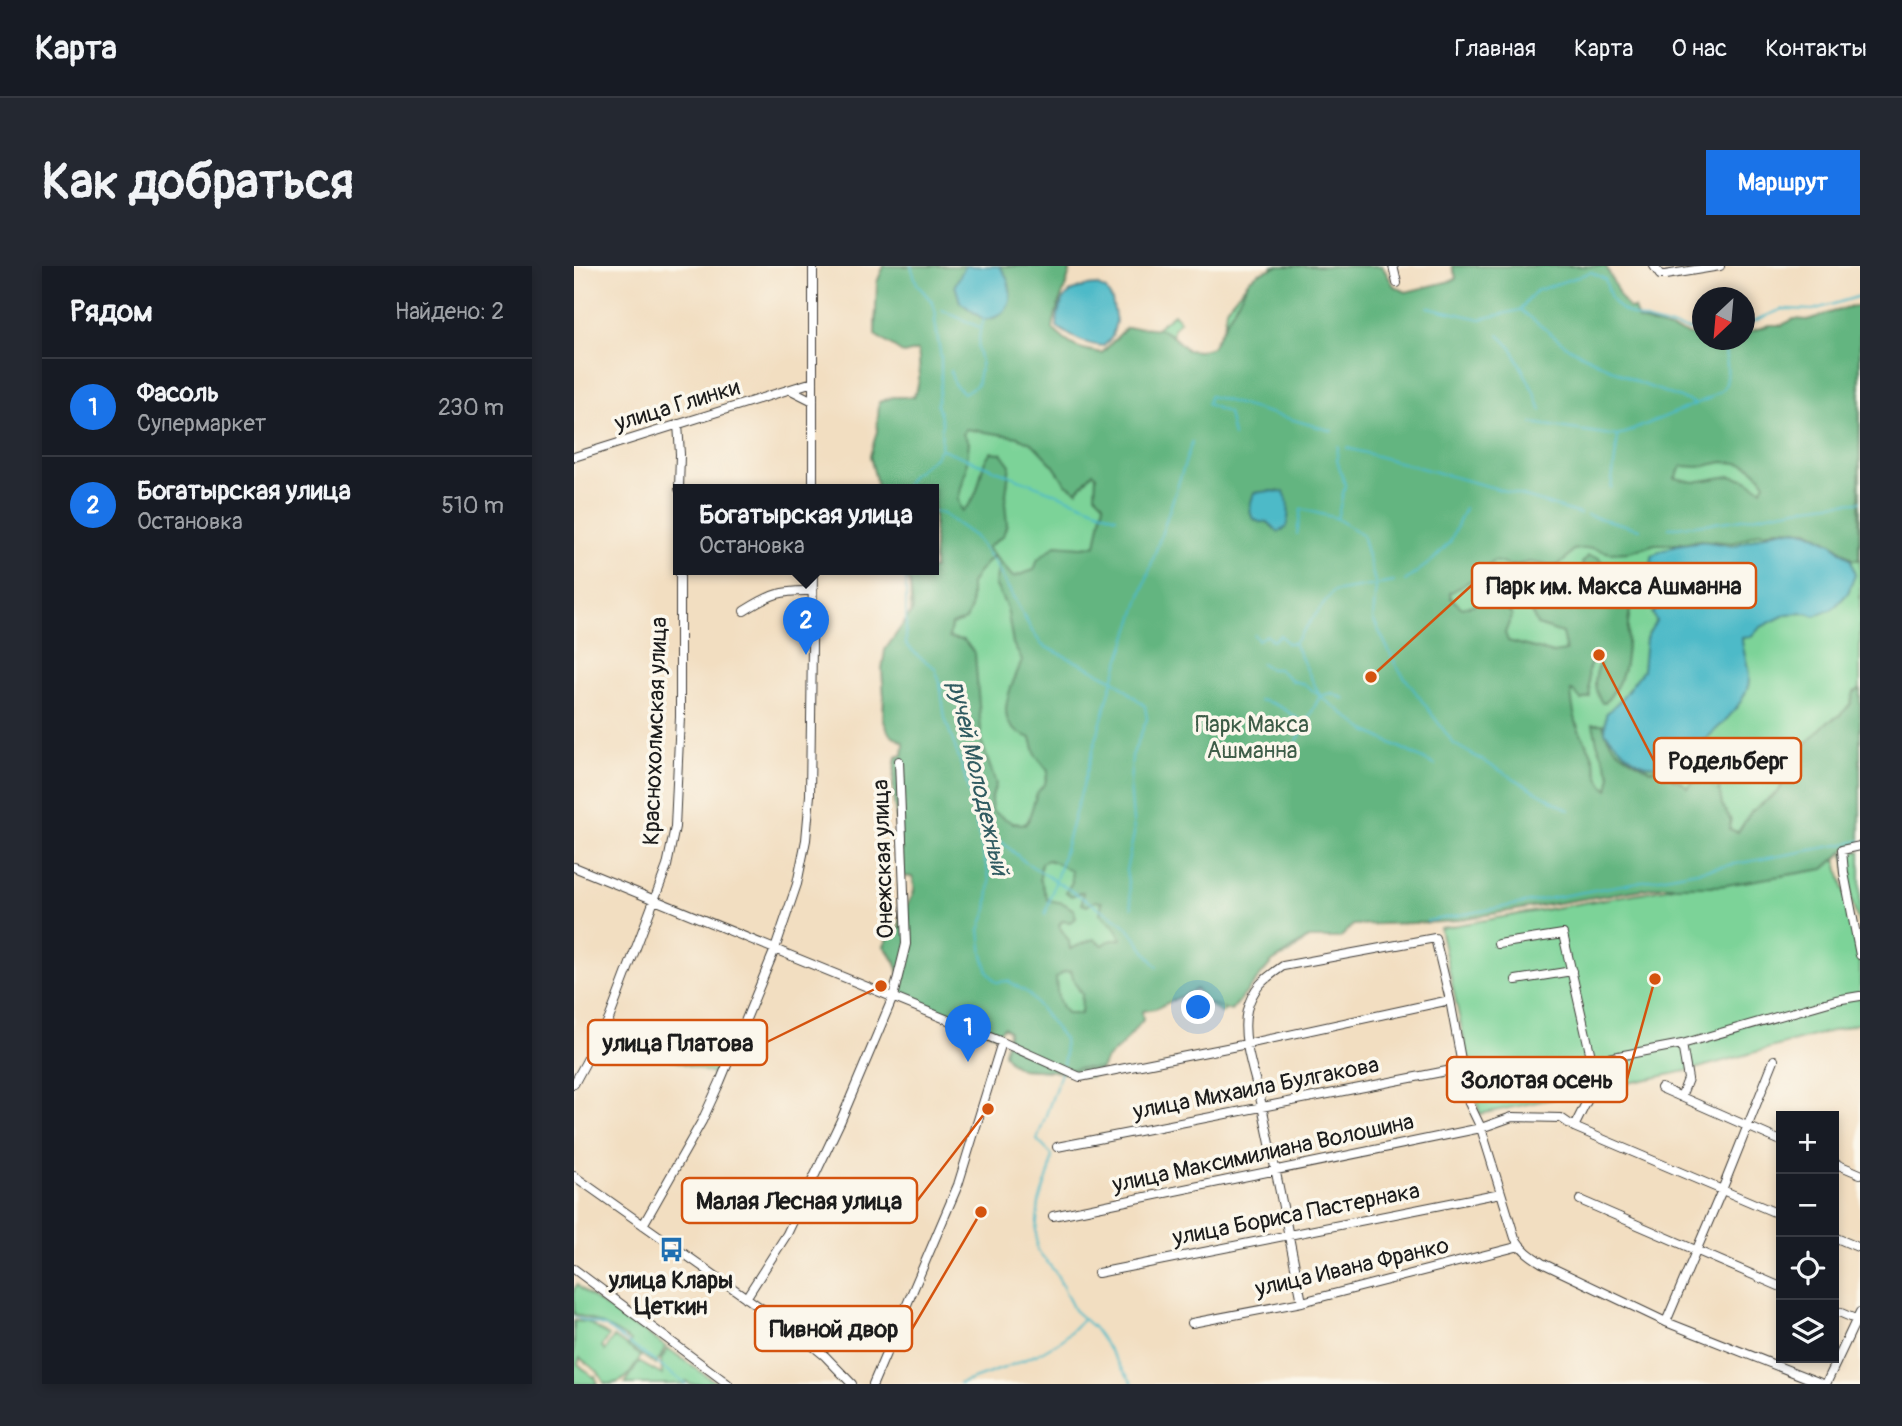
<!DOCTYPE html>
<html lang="ru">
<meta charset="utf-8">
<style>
:root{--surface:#171b24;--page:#242831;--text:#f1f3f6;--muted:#9ea1a6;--line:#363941;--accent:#1a73e8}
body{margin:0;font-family:Pangolin,sans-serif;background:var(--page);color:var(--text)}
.controls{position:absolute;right:21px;bottom:21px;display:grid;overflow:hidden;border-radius:0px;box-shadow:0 4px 10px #0003}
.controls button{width:63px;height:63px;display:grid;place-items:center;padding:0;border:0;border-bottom:2px solid var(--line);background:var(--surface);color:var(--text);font:35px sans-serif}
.compass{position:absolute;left:1118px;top:21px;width:63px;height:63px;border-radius:50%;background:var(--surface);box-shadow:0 4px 10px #0003;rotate:206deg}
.you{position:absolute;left:625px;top:742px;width:24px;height:24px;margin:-18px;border:5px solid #fff;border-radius:50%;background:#1a73e8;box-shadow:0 0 0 10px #1a73e833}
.badge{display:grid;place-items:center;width:46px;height:46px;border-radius:50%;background:var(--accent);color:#fff;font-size:23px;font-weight:700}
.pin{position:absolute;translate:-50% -58px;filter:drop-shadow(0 2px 4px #0008)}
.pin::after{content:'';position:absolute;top:37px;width:24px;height:21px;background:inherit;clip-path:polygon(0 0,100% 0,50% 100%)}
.popup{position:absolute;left:99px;top:218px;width:266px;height:91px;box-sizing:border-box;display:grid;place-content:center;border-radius:0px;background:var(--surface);filter:drop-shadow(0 2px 5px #0005);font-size:23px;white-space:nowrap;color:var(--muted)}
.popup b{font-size:26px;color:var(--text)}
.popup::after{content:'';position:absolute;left:50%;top:100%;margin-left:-14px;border:14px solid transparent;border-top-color:var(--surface)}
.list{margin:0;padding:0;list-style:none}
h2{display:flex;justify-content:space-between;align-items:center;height:91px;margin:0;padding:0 28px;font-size:30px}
h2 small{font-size:23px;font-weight:400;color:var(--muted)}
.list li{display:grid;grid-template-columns:46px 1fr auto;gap:21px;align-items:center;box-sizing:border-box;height:98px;padding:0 28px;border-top:2px solid var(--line)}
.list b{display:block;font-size:26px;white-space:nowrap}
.list p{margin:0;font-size:23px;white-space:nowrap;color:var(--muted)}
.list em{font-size:23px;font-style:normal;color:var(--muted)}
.icon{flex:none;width:38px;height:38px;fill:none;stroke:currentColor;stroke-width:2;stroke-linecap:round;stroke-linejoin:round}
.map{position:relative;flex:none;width:1286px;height:1118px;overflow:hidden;border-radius:0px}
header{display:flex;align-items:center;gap:42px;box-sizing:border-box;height:98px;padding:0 35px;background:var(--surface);border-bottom:2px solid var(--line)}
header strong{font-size:33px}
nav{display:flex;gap:38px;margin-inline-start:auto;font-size:24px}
.intro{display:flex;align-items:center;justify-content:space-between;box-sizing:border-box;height:168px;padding:0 42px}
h1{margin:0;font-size:49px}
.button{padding:18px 32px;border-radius:0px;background:var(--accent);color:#fff;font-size:24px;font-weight:700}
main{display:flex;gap:42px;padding:0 42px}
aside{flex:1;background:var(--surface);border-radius:0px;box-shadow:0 4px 10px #0003}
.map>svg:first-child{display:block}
</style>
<header>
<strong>Карта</strong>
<nav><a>Главная</a><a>Карта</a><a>О нас</a><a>Контакты</a></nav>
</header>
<div class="intro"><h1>Как добраться</h1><a class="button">Маршрут</a></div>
<main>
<aside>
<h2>Рядом<small>Найдено: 2</small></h2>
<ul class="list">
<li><span class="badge">1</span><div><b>Фасоль</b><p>Супермаркет</p></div><em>230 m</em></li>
<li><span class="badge">2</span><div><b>Богатырская улица</b><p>Остановка</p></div><em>510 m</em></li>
</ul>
</aside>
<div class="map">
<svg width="1286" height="1118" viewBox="0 0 1286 1118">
<rect width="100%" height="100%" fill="#fbf7ec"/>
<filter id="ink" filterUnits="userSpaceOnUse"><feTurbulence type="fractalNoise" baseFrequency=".0143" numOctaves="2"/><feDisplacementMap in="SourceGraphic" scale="14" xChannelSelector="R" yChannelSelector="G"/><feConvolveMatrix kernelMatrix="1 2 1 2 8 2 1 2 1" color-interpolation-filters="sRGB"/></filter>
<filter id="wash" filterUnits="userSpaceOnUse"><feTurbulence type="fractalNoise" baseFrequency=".00686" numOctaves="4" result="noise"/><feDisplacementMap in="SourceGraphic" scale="28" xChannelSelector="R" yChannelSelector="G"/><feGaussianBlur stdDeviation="1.57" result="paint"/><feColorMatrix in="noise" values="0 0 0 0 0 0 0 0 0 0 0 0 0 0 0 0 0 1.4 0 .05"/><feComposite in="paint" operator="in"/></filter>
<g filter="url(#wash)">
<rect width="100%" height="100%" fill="#f2dec1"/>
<!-- green -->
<path fill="#7bd398" stroke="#4c785a" stroke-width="2" d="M699,0H725L825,29L881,14L882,11L878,0L1038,23L1064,54L1089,65L1128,74H1170L1171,67L1196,59L1217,69L1258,46L1286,39V581L1272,583L1260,595H1263L1286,693V757L1117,804L906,848L866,662L1106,620H1088L1044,626L869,656L827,655L779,659L766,672H734L715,688L697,695L659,740L647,747L635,739L656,713L650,709L567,745L569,754L549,778L531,794L527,803L516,811L479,805L447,803L436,796L430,787L435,765L430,761L422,769L329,730C326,723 327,719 326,712C325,701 318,689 310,680L316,669L325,665L326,651L348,620C327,570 315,547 322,491L350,486L309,453L310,430L308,403L319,374L337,346L336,316L327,309L335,303L367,313L360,223H300L303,218L296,190L313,176L344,122L346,110L345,84L301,69V55L305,26L471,74L510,88L528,87L552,62L578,65L600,48L606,55L599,63L598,81L633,104L650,64L652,42L676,13L690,22L695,4Z
M1286,585V662L1277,633L1270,588Z
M97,769L147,790L139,808L88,790Z
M3,1019L12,1027L51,1055V1056C59,1061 65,1063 72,1067C79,1071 86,1077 92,1081L82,1099L54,1080L57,1075C39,1063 21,1054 0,1048V1023Z
M0,1055L13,1056L35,1070L28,1081L31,1085L40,1071L67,1090C56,1107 53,1118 31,1118L24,1106L6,1092L4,1098L19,1111L21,1110L24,1118H0Z
M94,1083L96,1084L144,1118H116L112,1115L110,1118H51L65,1096L88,1109L87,1094Z"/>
<!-- forest -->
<path fill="#64b580" stroke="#40684e" stroke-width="2" fill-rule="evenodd" d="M310,0H497C493,24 481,39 479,63C497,81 504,83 528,87L552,62C587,61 589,60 613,84L625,85L638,81L676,13L685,7L704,0H808L820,20L832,26L881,14L882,11L878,0H1032L1045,29L1055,43L1060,42L1064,54L1128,72V74H1170L1171,67L1196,59H1208L1220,53L1233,54L1258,46L1286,39L1285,294H1279L1261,279L1234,264L1202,263L1191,267L1186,266L1159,277L1127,274L1101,278H1081L1056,286L1036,287L1018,282L999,284L990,295L982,300L956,296L937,300L920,295L896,315L876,327L877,332L888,342L912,335L933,342L938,349L931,367L934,375L979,387L992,385L988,367L963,359L958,347L965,332L979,327L988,330L998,325L1011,311L1008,297L1014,290L1025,292C1033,307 1052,320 1056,338C1057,344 1054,353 1054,360C1052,394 1054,409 1031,437H1028C1019,422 1019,413 1026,397L1024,393L1018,394L1014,405L1016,431L1007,434L999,425H997C998,438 1000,451 1005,464C1009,473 1015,480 1018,489C1024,503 1022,514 1034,524L1037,509L1023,477L1019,458H1029C1035,485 1054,491 1076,504L1087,502L1093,505L1099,513L1108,516L1113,521L1133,503L1144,516L1148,539L1157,554L1155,563L1164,566L1177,546L1205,525L1223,487L1252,457L1265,450L1276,439L1280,426L1286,423V581L1272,583L1250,603L1146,620H1088L869,656L779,659L766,672H734L697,697L657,745L634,737L622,723L581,743L568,745L569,754L549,778L531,794L527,803L509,802L479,805L447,803L436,796L430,787L435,765L430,761L422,769L329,730C326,723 327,719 326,712C325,701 318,689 310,680L316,669L325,665C326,659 326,653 328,648C335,635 345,626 338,611L326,610L325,566L320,539L319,514L322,491L329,489L330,477L315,467L309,453L310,430L308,403L311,384L339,344L336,316L327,309L335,303H360V223H300L303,218L296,190L303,165L305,136L319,131H340C347,115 346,101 344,84L330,88L301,69L303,16ZM392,163L444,171L459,178L479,199L492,218L503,225L519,206L522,210L521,228L530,237L522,279L508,281L482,279L464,293L460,304L439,311L413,282L429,270L433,258L431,236L436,199L427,187L417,186C402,201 411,228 388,245L384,234L392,204L395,176L389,168ZM1150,196C1173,197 1178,198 1191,217L1187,223L1171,213L1156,210L1120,216L1101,212L1108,200L1124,201ZM705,225L700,262L694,256L677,245V237L680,227ZM419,290L425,297L421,318L433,342L439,378L448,394C442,412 419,449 442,465C446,468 452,470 457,472L462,490L474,505L471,517L463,527L454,555L451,558L439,557L418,545L417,534L422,518L408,477L401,388L390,374L375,372L377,359L392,354L397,342V318L405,305ZM474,594C484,596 487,602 497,604L498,616L492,626L497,630L509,626L508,638L513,640L521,635L528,636L526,648L540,660L547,673L535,675L529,679L520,673L496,683L495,675L485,660L488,655L496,656L502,652L500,644L489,637L474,634L466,613L467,597ZM497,705L500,716L508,728L507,748H493C483,737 483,726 482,712L490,706Z"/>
<!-- water -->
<path fill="#4ebac8" stroke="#356b72" stroke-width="2" d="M391,0H425C436,11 443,37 427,48C422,52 416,53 410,54L386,36L381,19Z
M522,19L532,24L538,34L542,55L538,71L530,80C511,79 498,71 483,61C483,33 494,21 522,19Z
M695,225L710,226C716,238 716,249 712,262L704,266C701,263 699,260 695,257C688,253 692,259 683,255C672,250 677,235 680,227Z
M1205,264L1233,265L1259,278L1277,294L1281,309L1274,327L1259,343L1241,350L1233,347L1213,348L1187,361L1176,371L1168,372C1168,386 1176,400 1175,414C1174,441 1122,484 1099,496C1094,499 1079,501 1073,499C1056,495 1043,478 1031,466L1032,448L1046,434L1069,404L1072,372L1082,355L1078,347L1084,342L1082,320L1077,310L1078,289L1102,279L1129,275L1159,280Z"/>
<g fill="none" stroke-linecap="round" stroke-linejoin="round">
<!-- stream -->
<path stroke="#4ebac8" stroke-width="2" d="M853,41L907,53L946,44L962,25L1017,6L1031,13C1034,21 1035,32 1041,38C1056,55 1106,62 1128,66
M368,44L405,61
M947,44L995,82L1065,117L1120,137
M1170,59L1209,43L1239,44L1286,30
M925,69L937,81L960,126L967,144
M376,104L380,118L390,127L403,119L407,98L404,82L406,65L410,54
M958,157L1044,170L1136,132C1141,126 1147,127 1150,122C1157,111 1151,85 1149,74
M659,170L654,147L633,138L636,130L758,165
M764,180L763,194L771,219L763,253L788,268L802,320L799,353L823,401L880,478L995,544
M773,182L939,227L1006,248
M368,183L542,251
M1037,222L1044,171
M329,223L338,209L361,191L367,182L368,156L363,138L367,116V92L361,55L362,48L359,37L343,18L337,0
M360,245L369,248L400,270L420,296L458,365L468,379L540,414L571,440L573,453L558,490L556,518L560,568L552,604L558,641
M1013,249L1066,263
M1095,262C1115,259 1135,258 1155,255C1199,248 1241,237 1286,236
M723,268L727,243L762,252
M328,303L332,315V378L344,390L361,402L366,417L371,452L391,510L416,616L413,644L406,664L409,689L414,706L422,716L434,715L454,727L490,773L491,789L489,798
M831,315L859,294L876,276L891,242
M820,316L759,326L720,377L746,430L791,464L861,499
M680,369L684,374L692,369L699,375L706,369L713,377H720
M687,397L696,403H704L719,415L730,418L745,429
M685,434C707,438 714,446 731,458
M723,475L746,430L758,427L771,433
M402,558L429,577L451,596L546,655L553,661L583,701
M471,649L485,604L539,414L618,176
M853,655L1286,575
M487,807L463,874L478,889L476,904L465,936L462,965L463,984L482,1007L500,1044L520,1062L559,1118
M0,1051L32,1061L112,1118
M385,1118L433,1101L464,1088L488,1074L509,1053"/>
</g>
</g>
<g filter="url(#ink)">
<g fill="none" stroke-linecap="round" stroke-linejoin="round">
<defs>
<path id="minor" d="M819,0L823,17
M1080,0L1086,9H1091L1146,0
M217,124L239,135
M104,158L106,188L105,223
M0,191L239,116
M239,223V0
M170,345C197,328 207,324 238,325
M1286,580L1268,584L1270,607L1286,689
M0,601L428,776L506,811L673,778L876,734
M924,678L989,668L1018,795
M942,714L998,705
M0,818L35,753L93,600L101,561L106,451V303
M892,820L955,803L1018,795L1108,778L1262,734L1286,730
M1087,822L1207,875
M1107,831L1114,813L1108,778
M1000,861L1016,829
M483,881L888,802
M1260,897L1286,908
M0,910L228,1071L251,1090L278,1118
M1006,934L1207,1021
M479,950L907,862L938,851L987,852L1000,861L1207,949
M69,959L128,855L146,816L201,683L223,618L232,574L236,529L239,303
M1260,971L1286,982
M0,1003L154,1118
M524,1007L927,927
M172,1032L213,968L267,854L319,731L332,678L325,495
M728,1036C715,970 702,905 688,840C682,812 666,773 673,744C679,721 690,713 709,700L861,672L876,734L895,837L907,862L941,972C948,984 957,990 968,997L1092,1056L1249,1118
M1260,1044L1286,1055
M1092,1056L1148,924L1200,794
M618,1057L728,1036L946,980
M299,1118L384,919L428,776
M1252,1118L1286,1046"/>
</defs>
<!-- minor casing -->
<use href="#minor" stroke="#3c3935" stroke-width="10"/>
<!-- minor -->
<use href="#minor" stroke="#fff" stroke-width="8"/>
</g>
</g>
<!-- icons -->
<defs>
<symbol id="bus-bare" viewBox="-9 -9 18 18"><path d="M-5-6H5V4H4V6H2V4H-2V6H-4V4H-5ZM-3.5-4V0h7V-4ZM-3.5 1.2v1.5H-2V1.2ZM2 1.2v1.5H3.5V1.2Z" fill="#1f6fb2" stroke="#fbf7ec" stroke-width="2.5" paint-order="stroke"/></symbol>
</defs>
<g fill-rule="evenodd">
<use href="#bus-bare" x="80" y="966" width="35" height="35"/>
</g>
<g text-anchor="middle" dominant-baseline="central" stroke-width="7" stroke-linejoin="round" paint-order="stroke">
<!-- street labels -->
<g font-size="23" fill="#1c1c1c" stroke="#fbf7ec">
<text transform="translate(103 139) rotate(-17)">улица Глинки</text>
<text transform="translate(81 465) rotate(-88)">Краснохолмская улица</text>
<text transform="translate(309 593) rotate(-92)">Онежская улица</text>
<text transform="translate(682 822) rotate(-11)">улица Михаила Булгакова</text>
<text transform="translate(689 887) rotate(-12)">улица Максимилиана Волошина</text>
<text transform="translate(722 948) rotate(-11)">улица Бориса Пастернака</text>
<text transform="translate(778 1001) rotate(-13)">улица Ивана Франко</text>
</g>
<!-- park labels -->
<g font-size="23" fill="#3d5c47" stroke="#fbf7ec">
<text x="678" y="458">Парк Макса<tspan x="678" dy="26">Ашманна</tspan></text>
</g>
<!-- poi labels -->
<g font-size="23" font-weight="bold" fill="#1c1c1c" stroke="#fbf7ec">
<text x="97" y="1014">улица Клары<tspan x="97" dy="26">Цеткин</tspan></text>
</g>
<!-- water labels -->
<g font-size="24" font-style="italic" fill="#305b61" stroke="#fbf7ec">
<text transform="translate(404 512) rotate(77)">ручей Молодежный</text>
</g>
</g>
<!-- callouts -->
<path fill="none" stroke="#d4530e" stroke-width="2.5" d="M797 411L898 319M1025 389L1080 495M307 720L193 776M1081 713L1053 813M414 843L343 935M407 946L338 1063"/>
<g fill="#d4530e" stroke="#fbf7ec" stroke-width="2.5">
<circle cx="797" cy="411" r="7"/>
<circle cx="1025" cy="389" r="7"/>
<circle cx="307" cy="720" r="7"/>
<circle cx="1081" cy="713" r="7"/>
<circle cx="414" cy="843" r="7"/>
<circle cx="407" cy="946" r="7"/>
</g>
<g fill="#fbf7ec" stroke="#d4530e" stroke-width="2.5">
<rect x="898" y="297" width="284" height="45" rx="7"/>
<rect x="1080" y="472" width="147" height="45" rx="7"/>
<rect x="14" y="754" width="179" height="45" rx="7"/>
<rect x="873" y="791" width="180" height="45" rx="7"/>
<rect x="108" y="912" width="235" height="45" rx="7"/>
<rect x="181" y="1040" width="157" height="45" rx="7"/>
</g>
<g font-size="24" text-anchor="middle" font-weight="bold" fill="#1c1c1c">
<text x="1040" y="328">Парк им. Макса Ашманна</text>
<text x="1154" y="503">Родельберг</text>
<text x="104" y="785">улица Платова</text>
<text x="963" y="822">Золотая осень</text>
<text x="225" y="943">Малая Лесная улица</text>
<text x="260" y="1071">Пивной двор</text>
</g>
</svg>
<div class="controls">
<button>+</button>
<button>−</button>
<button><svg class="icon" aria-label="locate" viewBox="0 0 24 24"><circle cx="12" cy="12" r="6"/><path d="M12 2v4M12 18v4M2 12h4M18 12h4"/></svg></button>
<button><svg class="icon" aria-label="layers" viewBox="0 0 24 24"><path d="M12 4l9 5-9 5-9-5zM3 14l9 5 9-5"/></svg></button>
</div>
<svg class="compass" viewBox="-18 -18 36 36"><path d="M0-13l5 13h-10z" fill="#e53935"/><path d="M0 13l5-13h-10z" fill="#9ea1a6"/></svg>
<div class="you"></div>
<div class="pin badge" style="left:394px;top:796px">1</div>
<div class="pin badge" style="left:232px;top:389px">2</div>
<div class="popup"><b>Богатырская улица</b>Остановка</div>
</div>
</main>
